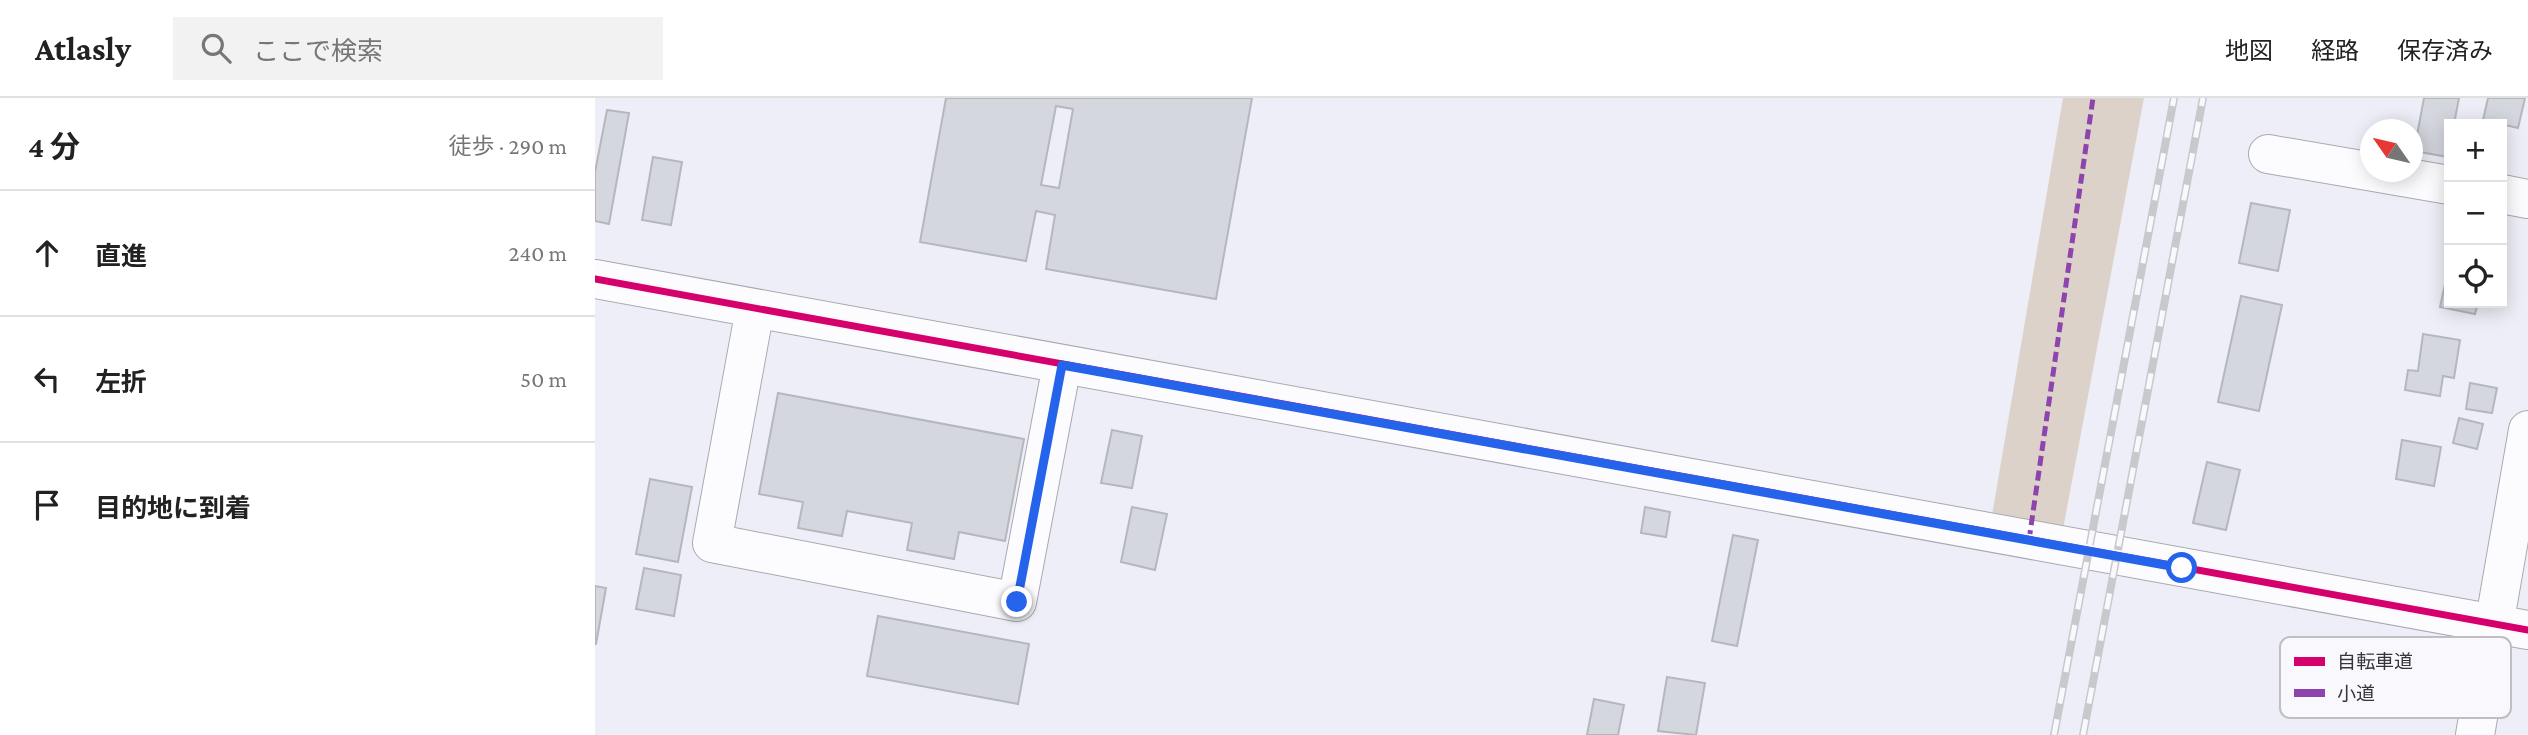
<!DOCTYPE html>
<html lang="ja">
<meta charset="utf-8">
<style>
:root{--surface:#fff;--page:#f2f2f2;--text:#222;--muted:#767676;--line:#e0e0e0}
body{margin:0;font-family:"Crimson Pro","Noto Sans JP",serif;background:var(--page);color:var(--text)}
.controls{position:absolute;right:21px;top:21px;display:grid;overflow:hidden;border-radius:0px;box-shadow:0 4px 18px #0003}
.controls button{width:63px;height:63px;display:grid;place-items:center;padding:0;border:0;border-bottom:2px solid var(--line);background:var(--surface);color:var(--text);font:35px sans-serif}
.compass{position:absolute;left:1765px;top:21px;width:63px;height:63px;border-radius:50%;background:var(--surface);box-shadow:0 4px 18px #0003;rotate:304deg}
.stop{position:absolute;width:21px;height:21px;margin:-16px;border:5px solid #2563eb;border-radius:50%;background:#fff}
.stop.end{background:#2563eb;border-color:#fff;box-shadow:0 2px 7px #0008}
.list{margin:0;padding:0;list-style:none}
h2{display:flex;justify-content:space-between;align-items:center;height:91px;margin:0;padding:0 28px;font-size:30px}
h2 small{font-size:23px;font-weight:400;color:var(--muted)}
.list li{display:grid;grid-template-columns:46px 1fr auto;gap:21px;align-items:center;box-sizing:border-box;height:126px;padding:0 28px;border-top:2px solid var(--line)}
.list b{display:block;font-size:26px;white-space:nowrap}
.list em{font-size:23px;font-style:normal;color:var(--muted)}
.icon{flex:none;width:38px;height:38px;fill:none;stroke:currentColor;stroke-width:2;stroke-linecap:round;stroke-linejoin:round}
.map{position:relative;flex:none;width:1933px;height:637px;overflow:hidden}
header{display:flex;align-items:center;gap:42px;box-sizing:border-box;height:98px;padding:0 35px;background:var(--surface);border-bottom:2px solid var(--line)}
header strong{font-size:33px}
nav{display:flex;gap:38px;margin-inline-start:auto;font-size:24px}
.search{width:490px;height:63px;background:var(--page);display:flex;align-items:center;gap:18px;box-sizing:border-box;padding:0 24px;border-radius:0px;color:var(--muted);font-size:26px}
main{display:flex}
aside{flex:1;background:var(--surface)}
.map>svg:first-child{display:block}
</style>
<header>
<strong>Atlasly</strong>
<div class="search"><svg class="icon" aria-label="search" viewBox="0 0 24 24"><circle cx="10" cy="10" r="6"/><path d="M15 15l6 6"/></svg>ここで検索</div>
<nav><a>地図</a><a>経路</a><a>保存済み</a></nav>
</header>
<main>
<aside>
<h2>4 分<small>徒歩 · 290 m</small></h2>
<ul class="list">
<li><svg class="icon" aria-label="ahead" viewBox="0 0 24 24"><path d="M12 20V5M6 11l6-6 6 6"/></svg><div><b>直進</b></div><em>240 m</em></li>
<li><svg class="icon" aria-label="left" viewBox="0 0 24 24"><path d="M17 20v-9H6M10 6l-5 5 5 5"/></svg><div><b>左折</b></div><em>50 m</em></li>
<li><svg class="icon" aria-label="arrive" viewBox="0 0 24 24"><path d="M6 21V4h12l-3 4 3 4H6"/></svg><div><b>目的地に到着</b></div></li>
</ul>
</aside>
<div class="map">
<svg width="1933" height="637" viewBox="0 0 1933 637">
<rect width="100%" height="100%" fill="#edeef7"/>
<!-- green -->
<path fill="#dcd2c9" d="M1468,0H1549L1465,447L1394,435Z"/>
<!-- building -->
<path fill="#d5d7df" stroke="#b6b7be" stroke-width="2" fill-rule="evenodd" d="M351,0H657L621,201L451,171L460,117L441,113L431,163L325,144ZM461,8L478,11L464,90L446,87Z
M1829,0H1864L1859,26H1854L1853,59L1819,53Z
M1893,0H1930L1923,30L1888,22Z
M12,12L34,15L14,126L0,123V74Z
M58,59L87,64L76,127L47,122Z
M1656,105L1695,112L1683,173L1644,165Z
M1854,168V205H1883L1880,216L1845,209Z
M1646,198L1687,207L1664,313L1623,304Z
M1828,236L1865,242L1859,280L1848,278L1845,298L1810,292L1813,272L1823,273Z
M1875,285L1902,290L1897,315L1871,311Z
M183,295L429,341L410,443L364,434L359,461L312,452L317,425L252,413L247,438L203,430L208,404L164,396Z
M1864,320L1888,326L1882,351L1858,345Z
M517,332L547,338L537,390L506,385Z
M1807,342L1846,349L1839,388L1801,381Z
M1612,364L1645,372L1631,432L1598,425Z
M55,381L97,389L83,464L41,456Z
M537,409L572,416L560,472L526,464Z
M1050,409L1075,414L1071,439L1046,435Z
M1138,437L1163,442L1142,548L1117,543Z
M49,470L86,477L79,518L41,511Z
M0,488L11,490L1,546H0Z
M283,518L434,546L423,606L272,578Z
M1072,579L1110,585L1101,637L1063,633Z
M999,601L1029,607L1023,637H992Z"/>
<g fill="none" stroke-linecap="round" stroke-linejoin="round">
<defs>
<path id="minor" d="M1673,56L1854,87
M1907,96L1933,101
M0,181L1933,532
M160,211L117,445L422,504L467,267
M1880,637L1933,332"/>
</defs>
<!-- minor casing -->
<use href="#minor" stroke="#a9a9b1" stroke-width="40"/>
<!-- minor -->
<use href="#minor" stroke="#fcfcfe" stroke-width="38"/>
<defs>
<path id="rail" d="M1459,637L1579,0
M1488,637L1608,0"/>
</defs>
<!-- rail casing -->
<use href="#rail" stroke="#c8c9cc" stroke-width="8"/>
<!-- rail -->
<use href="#rail" stroke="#f9f9fd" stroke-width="5" stroke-dasharray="16" stroke-linecap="butt"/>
<!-- quiet -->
<path stroke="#8e44ad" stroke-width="5" stroke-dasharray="10 5" stroke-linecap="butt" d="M1434,442L1498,0"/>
<defs>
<path id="cycleway" d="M0,181L1933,532"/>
</defs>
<!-- cycleway casing -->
<use href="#cycleway" stroke="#f9f9fd" stroke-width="11"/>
<!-- cycleway -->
<use href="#cycleway" stroke="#d6006c" stroke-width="7"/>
</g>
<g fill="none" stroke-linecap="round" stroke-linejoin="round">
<!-- route -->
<path stroke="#2563eb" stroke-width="9" d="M422,504L467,267L1587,470"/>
</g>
<!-- legend -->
<rect x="1685" y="539" width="231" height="81" rx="10" fill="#f9f9fd" stroke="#bebec3" stroke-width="2"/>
<rect x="1699" y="559" width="31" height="9" fill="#d6006c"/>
<rect x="1699" y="591" width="31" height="8" fill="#8e44ad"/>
<g font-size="19" fill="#35363d">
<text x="1742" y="570">自転車道</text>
<text x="1742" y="602">小道</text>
</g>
</svg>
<div class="controls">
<button>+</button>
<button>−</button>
<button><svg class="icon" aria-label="locate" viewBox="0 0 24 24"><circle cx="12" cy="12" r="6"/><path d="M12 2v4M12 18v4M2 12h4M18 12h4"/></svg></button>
</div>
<svg class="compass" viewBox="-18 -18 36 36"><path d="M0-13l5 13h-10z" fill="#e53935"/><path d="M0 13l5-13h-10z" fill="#767676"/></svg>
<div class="stop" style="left:1587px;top:470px"></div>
<div class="stop end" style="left:422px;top:504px"></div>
</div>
</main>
